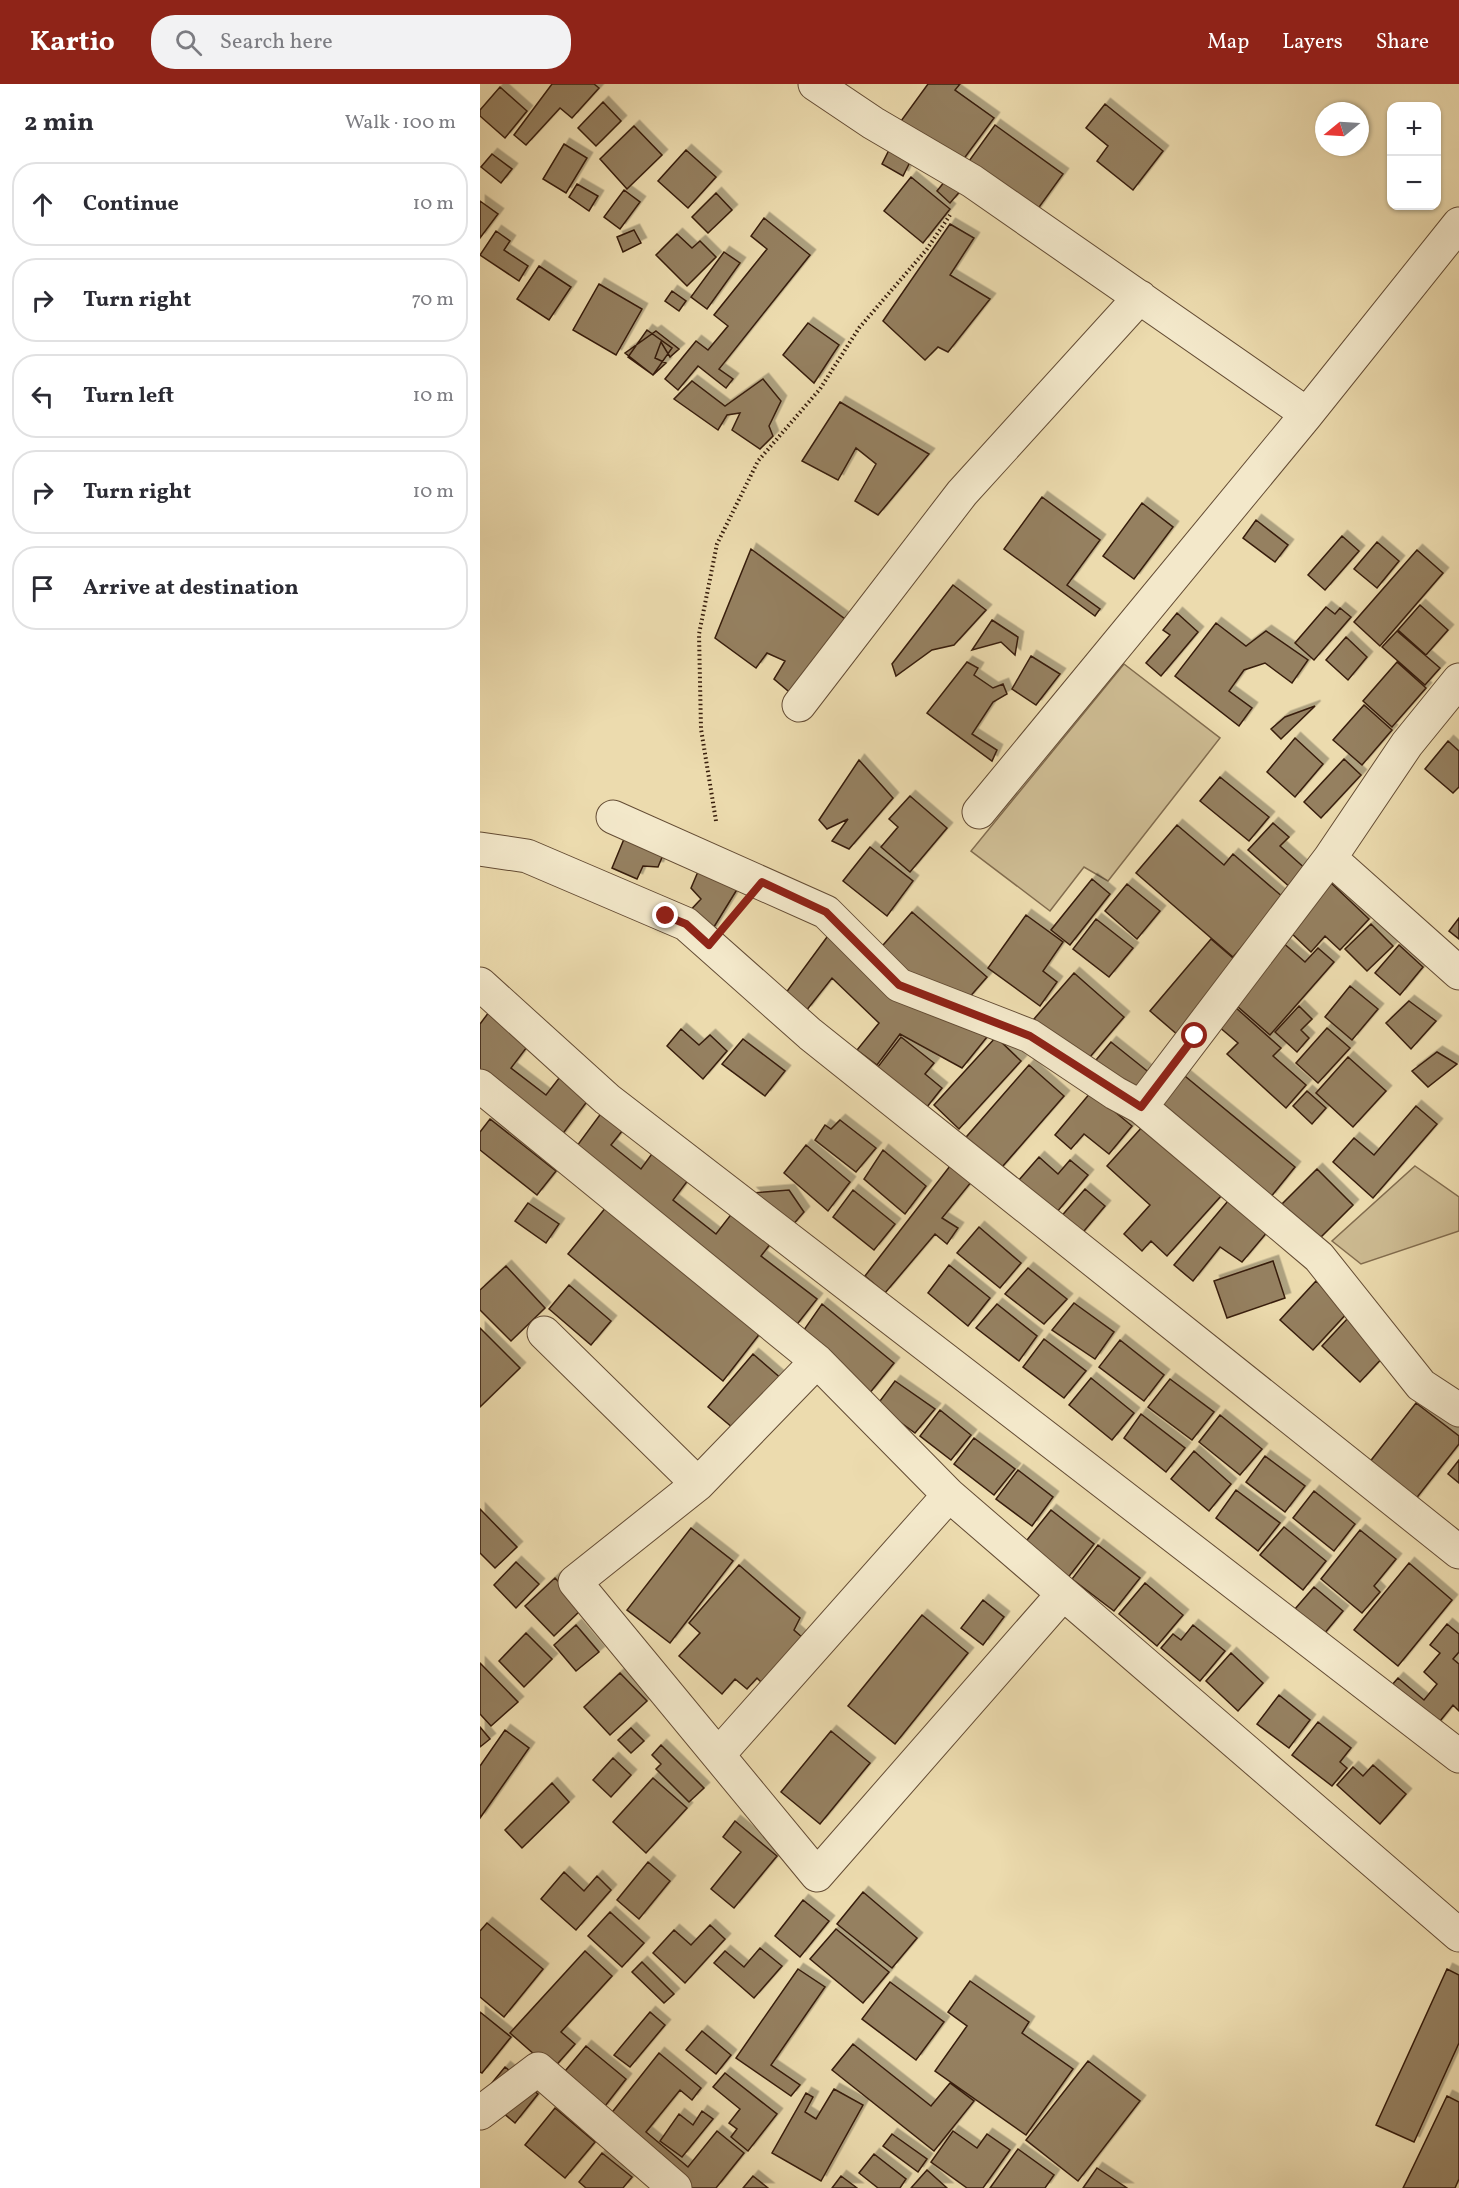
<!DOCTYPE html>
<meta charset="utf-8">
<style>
:root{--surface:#fff;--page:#f2f2f3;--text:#2b2b33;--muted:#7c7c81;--line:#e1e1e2;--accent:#8f2418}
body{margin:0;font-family:Vollkorn,serif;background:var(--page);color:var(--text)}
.controls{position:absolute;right:18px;top:18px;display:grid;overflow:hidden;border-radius:12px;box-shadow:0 2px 4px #0004}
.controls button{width:54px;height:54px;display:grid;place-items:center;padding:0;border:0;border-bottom:2px solid var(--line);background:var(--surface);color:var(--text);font:30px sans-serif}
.compass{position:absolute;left:835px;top:18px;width:54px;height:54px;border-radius:50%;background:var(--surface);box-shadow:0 2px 4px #0004;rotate:252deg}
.stop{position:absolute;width:18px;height:18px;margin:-14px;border:4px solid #8f2418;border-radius:50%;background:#fff}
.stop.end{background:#8f2418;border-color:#fff;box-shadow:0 2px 6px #0008}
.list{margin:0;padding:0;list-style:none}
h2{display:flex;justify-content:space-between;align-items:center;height:78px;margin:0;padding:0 24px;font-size:26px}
h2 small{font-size:20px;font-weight:400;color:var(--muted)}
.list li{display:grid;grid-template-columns:39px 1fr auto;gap:18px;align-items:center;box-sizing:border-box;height:84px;margin:0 12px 12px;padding:0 12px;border:2px solid var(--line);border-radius:24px}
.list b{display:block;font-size:22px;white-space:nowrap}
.list em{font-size:20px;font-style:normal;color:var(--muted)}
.icon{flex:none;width:33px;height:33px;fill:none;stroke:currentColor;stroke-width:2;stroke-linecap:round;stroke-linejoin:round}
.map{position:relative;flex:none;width:979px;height:2104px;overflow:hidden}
header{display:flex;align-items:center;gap:36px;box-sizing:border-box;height:84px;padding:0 30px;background:var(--accent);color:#fff}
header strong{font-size:28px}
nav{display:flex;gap:33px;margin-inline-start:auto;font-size:21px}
.search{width:420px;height:54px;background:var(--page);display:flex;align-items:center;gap:15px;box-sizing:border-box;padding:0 21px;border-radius:24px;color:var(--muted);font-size:22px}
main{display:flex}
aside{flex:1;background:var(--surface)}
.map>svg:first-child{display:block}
</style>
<header>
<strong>Kartio</strong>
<div class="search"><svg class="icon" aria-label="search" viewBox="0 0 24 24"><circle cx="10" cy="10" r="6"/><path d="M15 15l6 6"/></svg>Search here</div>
<nav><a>Map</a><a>Layers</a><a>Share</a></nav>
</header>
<main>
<aside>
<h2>2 min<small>Walk · 100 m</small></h2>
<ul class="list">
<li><svg class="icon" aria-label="ahead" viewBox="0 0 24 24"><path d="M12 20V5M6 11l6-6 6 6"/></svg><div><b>Continue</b></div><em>10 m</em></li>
<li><svg class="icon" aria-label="right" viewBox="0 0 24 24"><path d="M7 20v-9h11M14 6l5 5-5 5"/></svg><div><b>Turn right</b></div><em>70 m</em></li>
<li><svg class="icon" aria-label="left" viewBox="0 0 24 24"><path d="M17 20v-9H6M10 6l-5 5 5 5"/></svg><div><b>Turn left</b></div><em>10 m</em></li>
<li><svg class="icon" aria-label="right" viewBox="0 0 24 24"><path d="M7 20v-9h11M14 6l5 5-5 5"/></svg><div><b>Turn right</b></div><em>10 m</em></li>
<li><svg class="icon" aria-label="arrive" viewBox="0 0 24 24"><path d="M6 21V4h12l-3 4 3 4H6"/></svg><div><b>Arrive at destination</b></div></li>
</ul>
</aside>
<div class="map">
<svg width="979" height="2104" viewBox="0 0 979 2104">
<defs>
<filter id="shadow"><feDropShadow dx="5.5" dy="-5.5" stdDeviation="0" flood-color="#0004"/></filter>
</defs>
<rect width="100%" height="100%" fill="#ecdbae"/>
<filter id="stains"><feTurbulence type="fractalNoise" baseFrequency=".00333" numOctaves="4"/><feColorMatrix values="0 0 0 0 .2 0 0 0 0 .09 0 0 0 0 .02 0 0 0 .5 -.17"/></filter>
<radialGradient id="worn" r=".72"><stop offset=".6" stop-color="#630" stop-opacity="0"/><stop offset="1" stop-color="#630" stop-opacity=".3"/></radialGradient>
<!-- green -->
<path fill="#cdbb92" stroke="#826c4e" stroke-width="1.5" d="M644,580L740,654L628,797L604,783L570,827L491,767Z
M935,1082L979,1113V1147L881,1180L852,1157Z"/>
<!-- building -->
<path fill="#958060" stroke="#371d0b" stroke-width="1.5" filter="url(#shadow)" d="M72,0H114L119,4L92,34L80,24L46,61L34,51Z
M448,0H480L475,6L514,34L480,80L421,37Z
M20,3L47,27L25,54L0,32V26Z
M123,18L141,37L116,62L98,44Z
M625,20L683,67L653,106L617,77L628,62L606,44Z
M515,41L583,90L552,133L484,84Z
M154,42L182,71L147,105L120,75Z
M84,60L107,74L86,109L63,95Z
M206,66L236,93L208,124L178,97Z
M409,66L430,78L423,92L402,80Z
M12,70L32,85L21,99L1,83Z
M469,92L483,104L470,119L457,107Z
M431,93L470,125L443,159L404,127Z
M97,100L118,112L109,127L89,113Z
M144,106L160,118L140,145L124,133Z
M236,109L252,126L228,149L212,133Z
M0,117L18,130L0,154Z
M284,134L330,171L239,285L253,295L246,304L218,282L198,306L185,295L216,257L228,266L248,242L234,231L287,165L271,152Z
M470,140L494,154L470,191L510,215L468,268L458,263L445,276L403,237Z
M154,146L161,159L143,168L137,153Z
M16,147L30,157L24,166L48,182L39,197L0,171Z
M197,150L212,164L220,157L236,173L207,202L176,171Z
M244,168L260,179L227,225L211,213Z
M59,182L91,203L69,236L37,215Z
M119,200L162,225L136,271L93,246Z
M192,207L206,217L199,227L185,217Z
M328,239L359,261L334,299L303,271Z
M167,246L192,264L173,291L148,273Z
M176,247L199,265L190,273L181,258L175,274L186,279L173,291L145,269Z
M283,295L301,317L289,342L293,352L280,365L252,346L260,329L247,331L238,346L194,315L212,297L245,322Z
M360,318L449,370L398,431L375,417L396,380L376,364L358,396L322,377Z
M562,413L620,456L587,501L620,525L615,532L524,465Z
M662,419L693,443L654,495L623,472Z
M776,436L808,461L795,478L763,454Z
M862,452L879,467L845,506L828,491Z
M897,458L919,477L897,504L874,485Z
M271,465L373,541L314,612L294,595L305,577L287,569L276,584L235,554Z
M937,466L963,489L900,562L874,538Z
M473,501L506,526L474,561L452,566L416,592L412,580Z
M940,521L968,546L946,571L918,546Z
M846,523L855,530L860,524L871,533L834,576L815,559Z
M697,529L718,548L681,592L666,579L690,551L683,546Z
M512,536L538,553L535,571L521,558L492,566Z
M736,539L766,562L786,547L828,576L812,599L785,579L764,586L749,607L772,624L759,642L695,592Z
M917,547L960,584L945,601L902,563Z
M866,553L887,573L868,596L846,576Z
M551,572L580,590L556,621L532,605Z
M487,578L498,584L494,591L513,604L523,600L527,610L513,618L492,650L517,666L512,677L447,629Z
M917,578L946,604L912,643L883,617Z
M884,621L912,646L882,681L853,656Z
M835,622L801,655L791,645L805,633Z
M815,654L843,680L815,713L787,688Z
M968,657L979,667V703L973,709L945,685Z
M864,675L881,691L841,734L824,718Z
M379,676L413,714L369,765L352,757L368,735L347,745L339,736Z
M740,693L789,733L769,757L720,717Z
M430,712L467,744L430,788L401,763L418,743L409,735Z
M793,739L809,753L800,762L828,787L812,805L768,766Z
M697,741L744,781L753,770L804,814L753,873L656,789Z
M144,755L183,771L178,783L163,782L157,795L132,784Z
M390,763L433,797L407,832L363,797Z
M220,783L261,799L229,851L206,831L221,815L211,804Z
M612,795L630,810L590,861L571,846Z
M850,798L889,835L860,866L845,852L831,868L806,844Z
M647,800L680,827L657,855L625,827Z
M432,828L507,893L488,915L437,903L397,868Z
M546,831L583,858L563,887L577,898L560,922L508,884Z
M979,834V855L969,847Z
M616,835L653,864L629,893L593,865Z
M891,840L913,862L887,887L865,865Z
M353,845L420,911L507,953L482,984L420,950L397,981L377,966L399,939L352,894L326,927L305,910Z
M731,855L760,880L699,952L670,927Z
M801,857L825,878L838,864L854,878L790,951L749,915Z
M919,861L943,883L920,911L895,889Z
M594,889L644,933L604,980L554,935Z
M870,902L898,925L872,956L845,933Z
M929,917L956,937L931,965L906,939Z
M819,922L832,935L821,946L829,954L817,968L795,948Z
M755,923L801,964L793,972L826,1001L806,1024L747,970L758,959L738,942Z
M9,928L50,959L31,984L66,1011L83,989L112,1011L78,1056L0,996V940Z
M847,944L870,964L838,999L816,979Z
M201,945L219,961L230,951L247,967L223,995L187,962Z
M421,953L454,979L445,990L462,1004L447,1023L397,984Z
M516,953L541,977L479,1045L454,1021Z
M263,955L305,987L285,1012L242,980Z
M631,958L676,994L657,1017L612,981Z
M957,968L977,980L948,1003L932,987Z
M868,973L906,1007L873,1043L836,1009Z
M549,981L584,1012L516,1090L481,1059Z
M700,988L815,1083L790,1114L674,1019Z
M827,1007L846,1024L832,1040L813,1022Z
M611,1008L652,1042L629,1070L604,1050L591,1065L575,1051Z
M936,1022L957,1040L893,1114L853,1078L874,1054L894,1071Z
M125,1024L147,1041L131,1061L161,1085L174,1067L209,1095L193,1116L236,1150L253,1128L291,1159L281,1172L337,1215L315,1243L91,1070Z
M10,1035L76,1087L57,1111L0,1066V1048Z
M360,1036L396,1064L376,1088L335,1056L345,1041L351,1045Z
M663,1042L741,1112L687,1172L671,1157L662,1167L644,1150L670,1121L627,1082Z
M326,1061L370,1098L348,1127L304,1089Z
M403,1066L446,1102L425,1130L384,1095Z
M559,1073L578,1090L590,1076L608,1091L577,1128L539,1096Z
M470,1082L492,1097L462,1134L478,1144L467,1160L455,1150L405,1209L385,1192Z
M837,1085L873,1121L831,1163L796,1126Z
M605,1105L625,1122L599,1153L579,1135Z
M309,1106L324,1128L311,1143L272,1109Z
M373,1106L415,1140L394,1166L353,1133Z
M131,1117L285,1243L243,1297L88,1170Z
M748,1117L789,1146L762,1178L740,1163L713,1197L694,1181Z
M48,1119L79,1140L66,1159L35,1137Z
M499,1143L541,1179L520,1204L477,1169Z
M793,1177L805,1214L747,1234L734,1197Z
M469,1181L510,1214L488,1242L448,1209Z
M26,1182L65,1224L31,1257L0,1226V1206Z
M548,1184L587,1215L564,1240L525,1210Z
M836,1197L869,1227L833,1266L800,1236Z
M89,1201L131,1237L111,1261L69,1225Z
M594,1219L634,1248L615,1275L572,1246Z
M342,1220L414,1279L389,1310L319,1253Z
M517,1220L557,1252L539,1277L496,1244Z
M869,1233L907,1269L880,1298L842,1262Z
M0,1244L40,1284L0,1323Z
M564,1255L606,1287L584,1314L543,1283Z
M640,1256L684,1291L664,1317L619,1283Z
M273,1270L303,1296L259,1349L228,1323Z
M611,1294L654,1329L632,1356L589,1321Z
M690,1295L734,1328L712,1356L668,1323Z
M415,1297L455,1325L435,1349L397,1321Z
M936,1319L979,1352V1360L931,1421L885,1384Z
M460,1326L491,1351L471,1376L440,1352Z
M661,1330L705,1364L686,1388L644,1354Z
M740,1331L782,1365L760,1391L719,1358Z
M494,1354L535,1385L514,1411L474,1380Z
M714,1367L751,1400L729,1427L691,1395Z
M785,1372L825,1402L805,1428L766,1398Z
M979,1376V1399L968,1390Z
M538,1386L573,1413L552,1442L516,1415Z
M756,1406L800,1439L778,1467L736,1434Z
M834,1407L875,1440L854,1467L813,1434Z
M0,1425L37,1463L15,1484L0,1469Z
M571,1426L614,1460L587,1495L543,1461Z
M804,1443L846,1477L823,1506L780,1471Z
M211,1444L253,1477L190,1559L147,1526Z
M880,1446L916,1475L894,1502L900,1508L882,1529L841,1495Z
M618,1461L660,1494L634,1527L592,1495Z
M36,1478L59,1500L36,1524L14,1501Z
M929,1479L972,1516L918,1582L874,1546Z
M259,1481L320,1534L314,1546L323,1554L283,1600L277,1594L267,1605L255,1595L242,1610L199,1572L220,1549L209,1539Z
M75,1494L103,1524L74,1552L45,1522Z
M665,1499L703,1531L677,1562L639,1530Z
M834,1503L863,1527L839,1556L809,1532Z
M503,1516L524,1533L503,1561L481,1544Z
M442,1531L488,1569L415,1660L368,1622Z
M967,1540L979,1550V1568L973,1575L979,1580V1627L973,1621L952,1647L905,1609L918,1594L944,1616L957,1600L944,1588L960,1569L950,1561Z
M96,1541L119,1568L96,1587L74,1561Z
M713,1541L745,1567L720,1597L681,1564L693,1550L701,1556Z
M46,1549L72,1575L44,1603L19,1577Z
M751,1569L783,1599L758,1627L726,1597Z
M0,1579L38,1618L11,1642L0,1630Z
M140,1589L167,1617L130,1651L104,1623Z
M799,1611L830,1636L809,1664L777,1640Z
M838,1638L871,1664L860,1678L867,1684L852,1702L812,1671Z
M0,1643L10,1655L0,1663Z
M151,1644L164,1657L151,1669L138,1656Z
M25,1646L49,1664L0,1734V1682Z
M351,1647L390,1679L340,1740L301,1708Z
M181,1661L224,1704L209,1718L176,1685L181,1680L172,1671Z
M133,1674L151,1691L131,1713L113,1696Z
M893,1681L926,1710L900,1740L857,1701L873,1683L883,1692Z
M173,1694L207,1724L166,1769L133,1738Z
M72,1699L89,1718L42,1764L25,1746Z
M255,1737L297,1772L254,1824L231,1805L261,1768L243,1753Z
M168,1778L190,1797L159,1835L137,1816Z
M84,1788L104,1807L117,1792L131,1806L96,1846L61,1815Z
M383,1808L437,1854L412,1884L357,1840Z
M323,1816L349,1837L320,1873L295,1852Z
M130,1828L164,1859L142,1883L108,1852Z
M7,1839L63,1885L24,1933L0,1913V1847Z
M230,1841L245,1855L205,1899L173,1869L194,1846L211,1861Z
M356,1845L409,1888L383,1919L330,1875Z
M280,1864L302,1882L274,1914L234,1879L245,1867L264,1883Z
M105,1867L132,1892L81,1948L95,1960L72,1986L30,1949Z
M162,1878L194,1910L184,1919L152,1888Z
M318,1885L345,1903L291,1981L320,2001L311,2012L256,1974Z
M967,1885L979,1891V1959L934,2058L896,2041Z
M490,1897L549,1938L542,1949L593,1985L546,2051L455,1987L487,1942L468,1928Z
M410,1898L464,1938L436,1976L382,1935Z
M0,1928L31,1953L2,1989L0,1988Z
M170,1928L185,1941L150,1983L134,1971Z
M222,1947L251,1971L236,1990L206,1966Z
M373,1960L451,2022L470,1999L494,2017L454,2067L352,1986Z
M106,1962L146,1995L122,2026L81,1992Z
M179,1969L221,2004L212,2016L200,2006L166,2048L208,2083L237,2047L264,2069L236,2104H210L126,2036Z
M608,1977L660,2017L598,2097L546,2056Z
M25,1983L58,2010L35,2039L2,2011Z
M245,1989L297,2030L268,2067L251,2053L257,2045L249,2039L260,2025L233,2003Z
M354,2005L383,2021L341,2097L292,2069L326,2009L333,2013L325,2028L336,2035Z
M967,2012L979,2018V2095L975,2104H923Z
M75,2024L115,2058L85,2094L45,2061Z
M222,2027L233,2035L202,2073L180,2057L199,2030L213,2041Z
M473,2047L497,2064L507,2050L530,2066L503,2104H487L451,2078Z
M412,2050L447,2075L438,2088L403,2062Z
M538,2065L574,2091L565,2104H510Z
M122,2069L152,2093L143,2104H106L99,2098Z
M394,2070L426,2095L420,2104H398L379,2089Z
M617,2084L647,2104H603Z
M447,2086L467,2104H431Z
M273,2092L288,2104H263Z
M361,2092L377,2104H352Z"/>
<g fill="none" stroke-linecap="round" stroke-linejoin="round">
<defs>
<path id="minor" d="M335,0L393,39L492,97L827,330L979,140
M319,621L482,409L660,213
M499,728L827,330
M133,733L346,828L419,901L550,952L635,1009L661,1023L839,1173L941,1301L979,1326
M0,765L47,772L206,840L330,950L979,1468
M850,774L979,889
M0,900L127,1015L979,1672
M0,1002L337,1277L469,1411L979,1851
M661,1023L850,774L927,660L979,596
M64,1249L218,1400
M337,1277L218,1400L95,1498L337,1791L583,1510
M238,1671L469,1411
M0,2029L58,1985L195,2104"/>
</defs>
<!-- minor casing -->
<use href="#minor" stroke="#644c34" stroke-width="35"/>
<!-- path -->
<path stroke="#371d0b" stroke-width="4" stroke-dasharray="1.5 3" stroke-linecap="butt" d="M236,737L221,645L219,550L237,460L278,377L340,305L379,244L447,165L470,131"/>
<!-- minor -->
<use href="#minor" stroke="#f3e8ca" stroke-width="33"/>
</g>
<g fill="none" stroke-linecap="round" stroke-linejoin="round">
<!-- route -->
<path stroke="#8f2418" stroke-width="8" d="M186,832L206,840L229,861L282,798L346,828L419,901L550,952L661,1023L715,952"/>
</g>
<rect width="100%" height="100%" filter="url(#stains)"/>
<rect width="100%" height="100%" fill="url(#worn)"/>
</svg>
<div class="controls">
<button>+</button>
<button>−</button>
</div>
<svg class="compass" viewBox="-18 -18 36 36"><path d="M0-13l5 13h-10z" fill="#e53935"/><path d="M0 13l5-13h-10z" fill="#7c7c81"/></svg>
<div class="stop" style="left:715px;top:952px"></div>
<div class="stop end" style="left:186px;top:832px"></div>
</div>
</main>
